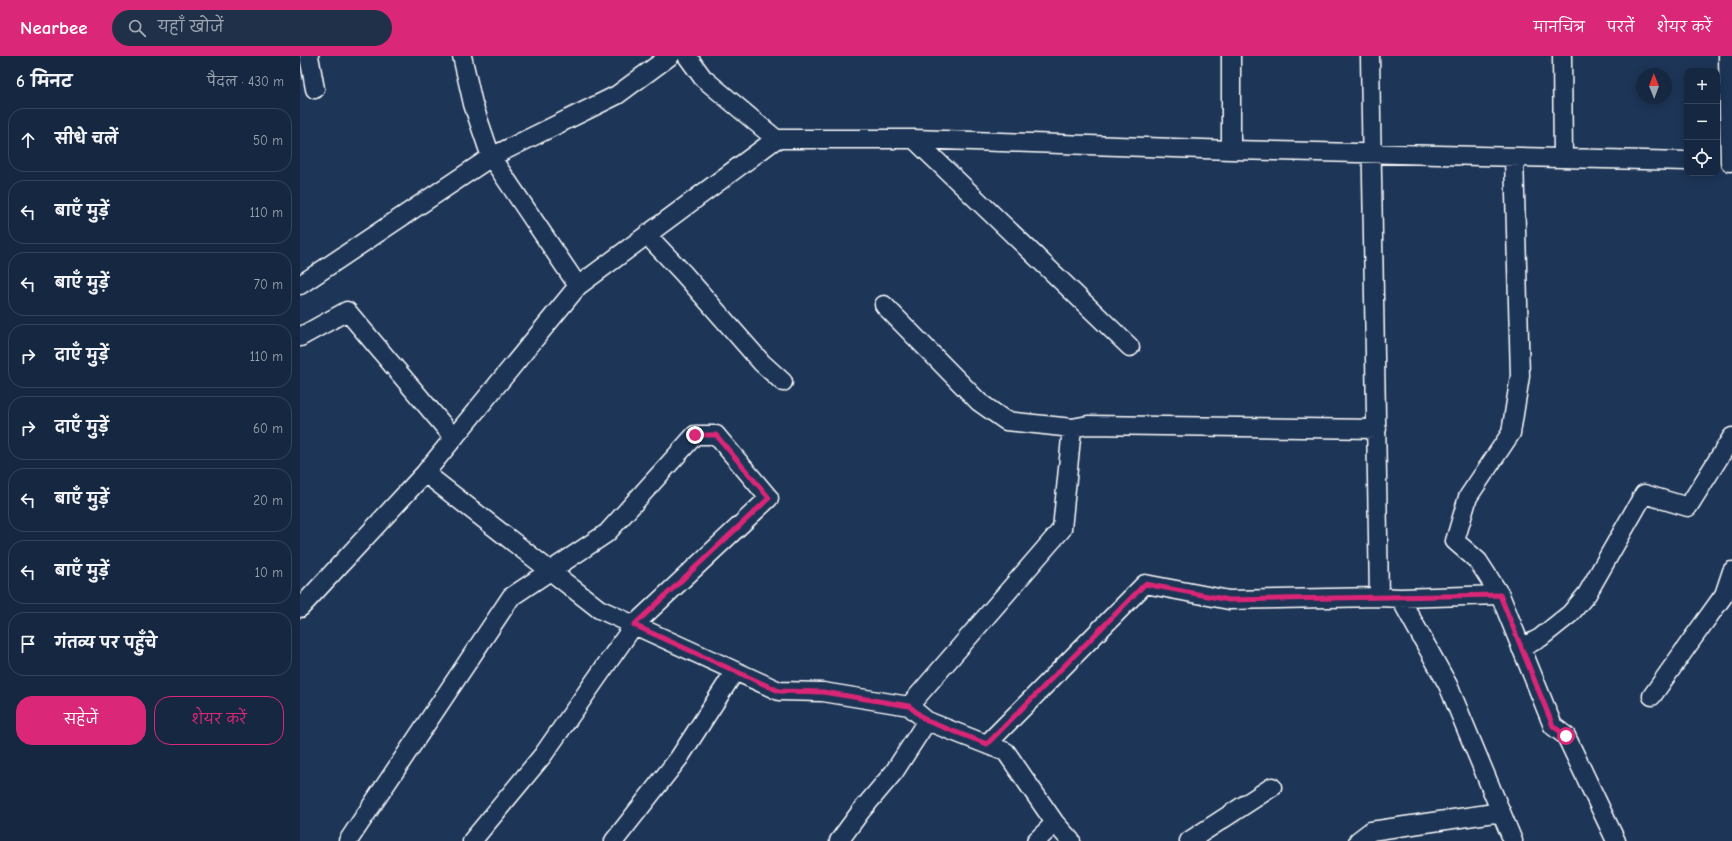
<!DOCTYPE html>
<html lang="hi">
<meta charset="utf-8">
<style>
:root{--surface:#162841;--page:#1f3048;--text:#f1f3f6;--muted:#9ea6b1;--line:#35445a;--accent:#db2777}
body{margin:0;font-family:"Comic Neue","Playpen Sans Deva",sans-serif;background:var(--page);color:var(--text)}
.controls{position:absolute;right:12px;top:12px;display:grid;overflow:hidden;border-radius:8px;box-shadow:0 2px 10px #0003}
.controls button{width:36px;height:36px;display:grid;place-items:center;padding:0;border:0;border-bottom:1px solid var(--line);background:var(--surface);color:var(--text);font:20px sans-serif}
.compass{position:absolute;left:1336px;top:12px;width:36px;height:36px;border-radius:50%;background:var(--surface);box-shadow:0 2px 10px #0003;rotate:359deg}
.stop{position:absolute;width:12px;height:12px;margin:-9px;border:3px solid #db2777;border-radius:50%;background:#fff}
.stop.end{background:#db2777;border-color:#fff;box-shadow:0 1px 4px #0008}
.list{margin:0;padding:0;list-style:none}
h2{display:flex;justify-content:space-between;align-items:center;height:52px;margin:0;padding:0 16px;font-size:17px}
h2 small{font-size:13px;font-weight:400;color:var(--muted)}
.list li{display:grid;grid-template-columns:26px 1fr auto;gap:12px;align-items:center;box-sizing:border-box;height:64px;margin:0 8px 8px;padding:0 8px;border:1px solid var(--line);border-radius:16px}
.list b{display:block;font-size:15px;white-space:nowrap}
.list em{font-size:13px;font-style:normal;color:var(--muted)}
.actions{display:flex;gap:8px;padding:12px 16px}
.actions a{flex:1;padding:9px 0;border:1px solid var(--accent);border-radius:16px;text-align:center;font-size:14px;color:var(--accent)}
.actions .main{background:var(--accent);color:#fff}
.icon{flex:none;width:22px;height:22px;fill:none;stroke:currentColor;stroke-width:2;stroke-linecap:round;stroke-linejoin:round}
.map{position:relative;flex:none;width:1432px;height:785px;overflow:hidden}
header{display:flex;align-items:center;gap:24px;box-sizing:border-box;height:56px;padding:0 20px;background:var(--accent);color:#fff}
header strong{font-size:19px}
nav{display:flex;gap:22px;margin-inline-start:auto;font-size:14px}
.search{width:280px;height:36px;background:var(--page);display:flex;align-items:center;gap:10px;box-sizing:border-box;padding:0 14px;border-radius:22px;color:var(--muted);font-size:15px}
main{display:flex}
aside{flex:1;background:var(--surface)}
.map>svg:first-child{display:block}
</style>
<header>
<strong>Nearbee</strong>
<div class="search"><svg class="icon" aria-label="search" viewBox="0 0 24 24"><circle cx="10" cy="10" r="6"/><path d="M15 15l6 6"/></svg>यहाँ खोजें</div>
<nav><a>मानचित्र</a><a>परतें</a><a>शेयर करें</a></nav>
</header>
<main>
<aside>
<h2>6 मिनट<small>पैदल · 430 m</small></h2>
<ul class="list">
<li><svg class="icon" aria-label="ahead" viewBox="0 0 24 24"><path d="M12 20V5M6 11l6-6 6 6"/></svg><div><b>सीधे चलें</b></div><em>50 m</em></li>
<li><svg class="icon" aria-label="left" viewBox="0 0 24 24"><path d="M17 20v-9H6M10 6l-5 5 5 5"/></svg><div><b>बाएँ मुड़ें</b></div><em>110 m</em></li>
<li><svg class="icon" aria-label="left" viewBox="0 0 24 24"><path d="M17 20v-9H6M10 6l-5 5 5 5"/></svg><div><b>बाएँ मुड़ें</b></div><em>70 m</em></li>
<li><svg class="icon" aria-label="right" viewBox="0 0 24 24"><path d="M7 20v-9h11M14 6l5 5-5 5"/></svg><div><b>दाएँ मुड़ें</b></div><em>110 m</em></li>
<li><svg class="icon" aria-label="right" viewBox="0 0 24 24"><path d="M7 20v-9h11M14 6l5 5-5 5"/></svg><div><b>दाएँ मुड़ें</b></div><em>60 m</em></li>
<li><svg class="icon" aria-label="left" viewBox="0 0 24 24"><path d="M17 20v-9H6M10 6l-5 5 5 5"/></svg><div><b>बाएँ मुड़ें</b></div><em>20 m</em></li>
<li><svg class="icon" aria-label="left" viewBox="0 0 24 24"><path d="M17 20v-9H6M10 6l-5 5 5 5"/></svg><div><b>बाएँ मुड़ें</b></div><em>10 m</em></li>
<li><svg class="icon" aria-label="arrive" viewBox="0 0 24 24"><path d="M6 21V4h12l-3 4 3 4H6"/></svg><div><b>गंतव्य पर पहुँचे</b></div></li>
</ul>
<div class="actions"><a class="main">सहेजें</a><a>शेयर करें</a></div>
</aside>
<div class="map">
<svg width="1432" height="785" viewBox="0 0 1432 785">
<rect width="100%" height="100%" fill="#1d3557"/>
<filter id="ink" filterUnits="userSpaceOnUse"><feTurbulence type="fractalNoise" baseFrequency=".025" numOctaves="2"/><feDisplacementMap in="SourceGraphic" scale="8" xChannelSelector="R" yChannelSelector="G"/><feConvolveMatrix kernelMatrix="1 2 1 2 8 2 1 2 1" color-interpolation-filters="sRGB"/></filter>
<g filter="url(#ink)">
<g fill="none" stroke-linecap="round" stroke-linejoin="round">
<defs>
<path id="street" d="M9,0L15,33
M162,0L173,48L191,101L278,230
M387,0L403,22L476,83
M931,0V94
M1070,0L1079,541
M1262,0L1263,102
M1428,0L1430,106
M614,83L830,291
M1214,101L1220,320L1211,377L1168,441L1155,485L1178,505L1200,539L1253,670L1266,680L1316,785
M347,179L383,217L462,307L483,326
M0,229L191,101L317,39L370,0
M584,249L679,346L706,365L772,372L788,369L1077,373
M0,281L47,255L154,382
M125,417L299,553L479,635L523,636L609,650L627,665L706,696L755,767L771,785
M1100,542L1200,539
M0,552L125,417L278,230L476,83H614L931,94L1387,105
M1221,592L1240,582L1270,558L1287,538L1344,438L1388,451L1432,381
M1352,640L1393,582L1424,539L1432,515
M609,650L762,473L772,372
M687,688L845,528L929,544L1079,541L1100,542L1148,629L1213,785
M48,785L211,541L307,477L395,379H416L469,442L334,569L243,699L172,785
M314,785L379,702L435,615
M539,785L561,755L594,716L627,665
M736,785L755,767
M889,785L972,731
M1058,785L1071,775L1201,756"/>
</defs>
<!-- street casing -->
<use href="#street" stroke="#fff" stroke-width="21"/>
<!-- street -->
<use href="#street" stroke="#1d3557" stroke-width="18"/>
</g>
</g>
<g fill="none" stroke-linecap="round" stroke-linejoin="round" filter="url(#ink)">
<!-- route -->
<path stroke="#db2777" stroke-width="5" d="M395,379H416L469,442L334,569L479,635L523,636L609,650L627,665L687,688L845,528L929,544L1200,539L1253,670L1266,680"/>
</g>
</svg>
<div class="controls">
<button>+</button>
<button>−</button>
<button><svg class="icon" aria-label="locate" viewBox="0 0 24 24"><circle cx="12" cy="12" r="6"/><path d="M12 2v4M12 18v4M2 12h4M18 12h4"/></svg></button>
</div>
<svg class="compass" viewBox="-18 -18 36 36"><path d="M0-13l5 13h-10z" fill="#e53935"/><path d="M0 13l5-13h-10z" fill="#9ea6b1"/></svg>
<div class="stop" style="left:1266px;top:680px"></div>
<div class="stop end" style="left:395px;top:379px"></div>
</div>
</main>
